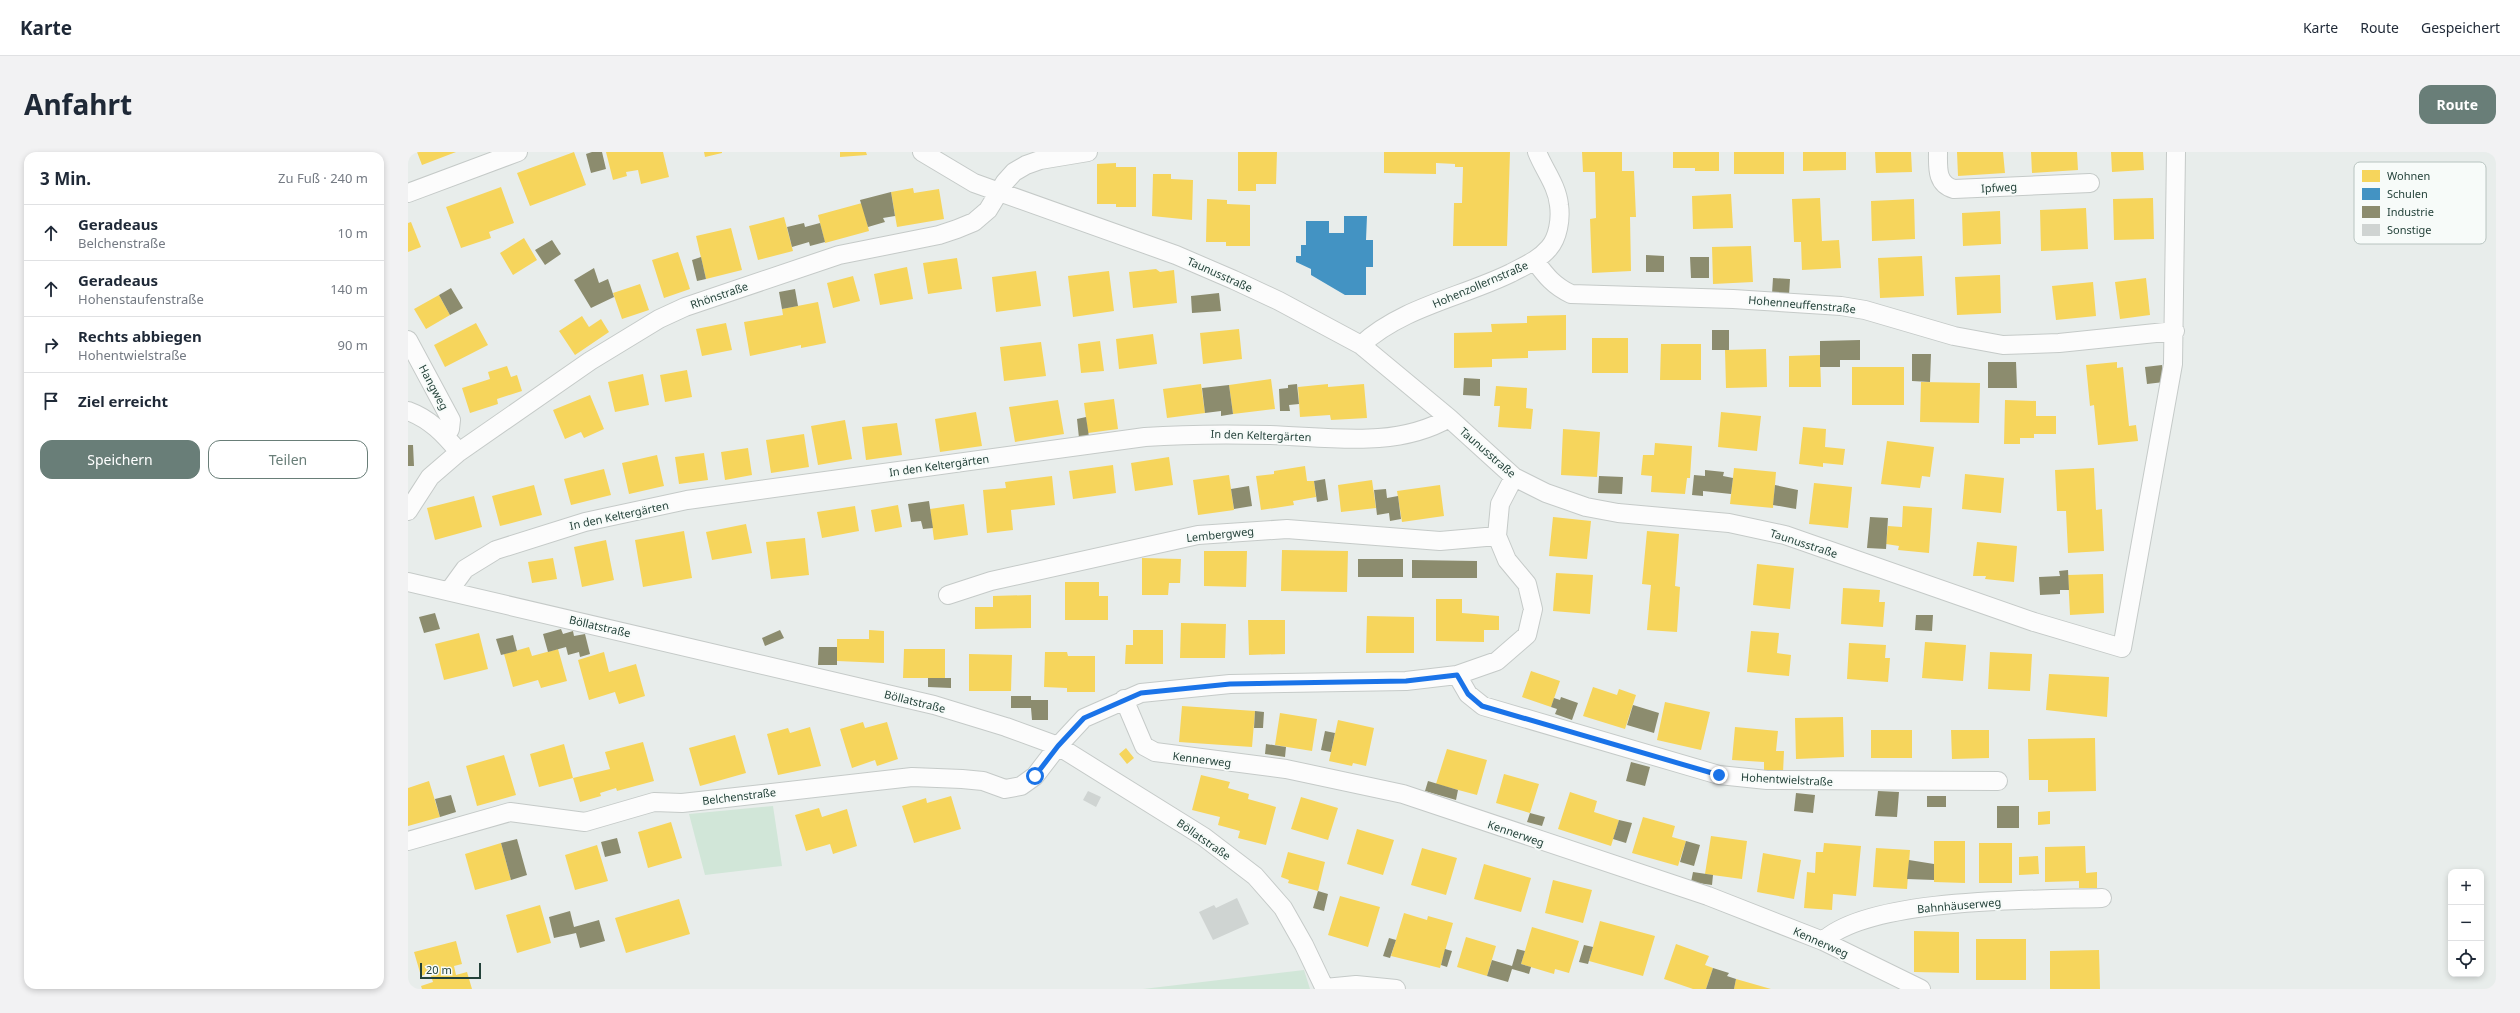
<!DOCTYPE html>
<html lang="de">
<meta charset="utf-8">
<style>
:root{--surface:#fff;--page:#f2f2f3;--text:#1f2937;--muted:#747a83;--line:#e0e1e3;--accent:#697e78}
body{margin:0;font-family:"Noto Sans",sans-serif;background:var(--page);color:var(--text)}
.controls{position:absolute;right:12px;bottom:12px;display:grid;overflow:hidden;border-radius:8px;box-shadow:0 2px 6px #0003}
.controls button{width:36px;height:36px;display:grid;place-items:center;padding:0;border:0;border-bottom:1px solid var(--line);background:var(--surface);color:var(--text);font:20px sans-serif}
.scale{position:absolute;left:12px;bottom:10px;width:61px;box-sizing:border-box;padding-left:4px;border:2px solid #24423a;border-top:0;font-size:11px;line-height:14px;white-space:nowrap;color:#24423a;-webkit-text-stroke:3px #f7fbf9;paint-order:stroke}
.stop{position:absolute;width:12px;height:12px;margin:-9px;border:3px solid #1a73e8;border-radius:50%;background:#fff}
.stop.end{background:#1a73e8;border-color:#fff;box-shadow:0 1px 4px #0008}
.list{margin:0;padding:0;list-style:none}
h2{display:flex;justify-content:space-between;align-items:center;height:52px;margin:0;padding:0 16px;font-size:17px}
h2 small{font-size:13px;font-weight:400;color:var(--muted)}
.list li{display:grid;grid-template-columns:26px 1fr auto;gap:12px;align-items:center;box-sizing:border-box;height:56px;padding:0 16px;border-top:1px solid var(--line)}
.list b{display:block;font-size:15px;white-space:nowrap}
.list p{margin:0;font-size:13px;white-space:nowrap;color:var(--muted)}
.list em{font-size:13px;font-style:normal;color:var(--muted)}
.actions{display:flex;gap:8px;padding:12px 16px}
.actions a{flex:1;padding:9px 0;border:1px solid var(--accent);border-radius:12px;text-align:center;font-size:14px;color:var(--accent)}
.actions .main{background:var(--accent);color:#fff}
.icon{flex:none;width:22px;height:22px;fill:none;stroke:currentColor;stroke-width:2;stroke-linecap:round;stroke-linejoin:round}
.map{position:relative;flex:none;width:2088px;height:837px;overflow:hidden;border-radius:12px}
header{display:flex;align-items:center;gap:24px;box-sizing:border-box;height:56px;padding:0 20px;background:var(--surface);border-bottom:1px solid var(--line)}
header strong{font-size:19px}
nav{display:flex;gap:22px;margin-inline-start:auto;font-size:14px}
.intro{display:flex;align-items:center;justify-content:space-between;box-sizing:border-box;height:96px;padding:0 24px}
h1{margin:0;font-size:28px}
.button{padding:10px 18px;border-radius:12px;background:var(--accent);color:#fff;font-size:14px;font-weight:700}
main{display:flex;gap:24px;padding:0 24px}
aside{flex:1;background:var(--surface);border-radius:12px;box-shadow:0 2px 6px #0003}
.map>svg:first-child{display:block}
</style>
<header>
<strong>Karte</strong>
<nav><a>Karte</a><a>Route</a><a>Gespeichert</a></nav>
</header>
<div class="intro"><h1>Anfahrt</h1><a class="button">Route</a></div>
<main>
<aside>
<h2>3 Min.<small>Zu Fuß · 240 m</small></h2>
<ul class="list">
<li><svg class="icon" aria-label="ahead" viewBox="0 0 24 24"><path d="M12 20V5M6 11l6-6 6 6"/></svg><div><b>Geradeaus</b><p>Belchenstraße</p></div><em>10 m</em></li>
<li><svg class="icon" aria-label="ahead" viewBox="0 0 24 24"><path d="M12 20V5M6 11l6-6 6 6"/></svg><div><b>Geradeaus</b><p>Hohenstaufenstraße</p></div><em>140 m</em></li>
<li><svg class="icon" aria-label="right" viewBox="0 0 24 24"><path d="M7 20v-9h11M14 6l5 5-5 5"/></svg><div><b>Rechts abbiegen</b><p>Hohentwielstraße</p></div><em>90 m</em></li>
<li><svg class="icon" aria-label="arrive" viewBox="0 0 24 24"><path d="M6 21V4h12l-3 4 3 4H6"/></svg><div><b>Ziel erreicht</b></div></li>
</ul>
<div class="actions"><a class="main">Speichern</a><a>Teilen</a></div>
</aside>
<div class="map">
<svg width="2088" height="837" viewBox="0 0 2088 837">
<rect width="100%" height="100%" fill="#e8edeb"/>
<!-- green -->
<path fill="#d1e6d8" d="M365,654L374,714L297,723L281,662Z
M896,818L902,837H735Z"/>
<!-- homes -->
<path fill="#f6d55c" d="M9,0H48L14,13Z
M166,0L178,33L122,54L109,21Z
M198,0H255L261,25L233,32L230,18L218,20L219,24L205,28Z
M296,0H314V1L297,5Z
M432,0H458L459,3L432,5Z
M830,0H869L868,32H848V39H830Z
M976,0H1102L1099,94H1045L1046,51H1054L1055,15H1047V12L1028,11V22L976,21Z
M1174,0H1214V19H1226L1228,65H1222L1223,119L1184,121L1182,67L1188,66L1187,20H1175Z
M1265,0H1311V19H1287V16H1265Z
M1326,0H1376V22H1326Z
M1395,0H1438V18L1395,19Z
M1467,0H1503L1504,20L1468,21Z
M1549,0H1595L1597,21L1550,24Z
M1623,0H1669L1670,18L1624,21Z
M1703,0H1735L1736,18L1704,20Z
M708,11V15H728V55H708V52H689V12Z
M745,22H763V27L785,28L784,68L744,64Z
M93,35L106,71L81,80L83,86L53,96L38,55Z
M505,36L506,41L531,37L536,67L489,75L483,40Z
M1323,42L1325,76L1285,77L1284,44Z
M1412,46L1414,89L1431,88L1433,116L1394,118L1393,90H1386L1384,47Z
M1745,46L1746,87L1706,88L1705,47Z
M799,47L819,48V52L842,53V94H818V90H798Z
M1506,47L1507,87L1464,89L1463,49Z
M454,51L461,79L417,91L410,63Z
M1678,56L1680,97L1633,99L1632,58Z
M1592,59L1593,92L1555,94L1554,61Z
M376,65L385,99L350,108L341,74Z
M3,70L13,95L0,100V71Z
M323,76L334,118L298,127L288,84Z
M116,86L129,108L105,123L92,101Z
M1343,94L1345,130L1305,132L1304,95Z
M270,100L282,137L256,146L244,108Z
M1514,104L1516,144L1472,146L1470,106Z
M549,106L554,137L520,142L515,111Z
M499,115L505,147L472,153L466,122Z
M748,117L752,120L766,118L769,151L725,156L721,120Z
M628,119L633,154L588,160L584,125Z
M701,119L706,159L665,165L660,124Z
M1592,123L1593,161L1549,163L1547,125Z
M445,124L452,149L425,156L419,131Z
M1738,126L1742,163L1712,167L1707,130Z
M1685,130L1688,164L1648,168L1644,134Z
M232,132L241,158L214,167L205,141Z
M31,143L42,163L18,177L6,157Z
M410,150L418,191L393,196V193L342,204L336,170L375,163L374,157Z
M1158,163V198L1120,199V206L1084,207V215L1046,216V181L1084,180L1083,172L1119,171V164Z
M174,164L181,175L193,167L201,180L167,203L151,179Z
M68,171L80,193L37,215L26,193Z
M318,171L324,198L294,204L288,177Z
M831,177L834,207L795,212L792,181Z
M745,182L749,212L711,217L708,187Z
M1184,186H1220V221H1184Z
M692,189L696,219L673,221L670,192Z
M633,190L638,224L596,229L592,195Z
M1253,192H1293V228H1252Z
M1358,197L1359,235L1318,236L1317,198Z
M1412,203L1413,235H1381V204Z
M1709,210V216L1715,215L1721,274L1728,273L1730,289L1690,293L1686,253L1682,254L1678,213Z
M99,214L103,225L109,223L114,239L89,247L90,252L62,261L54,236L82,227L80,220Z
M1444,215H1496V253H1444Z
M279,218L284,245L257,250L252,223Z
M235,222L241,253L207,260L200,230Z
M863,227L867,257L825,262L821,233Z
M1513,230L1572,231L1571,271L1512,270Z
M793,232L797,261L759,266L755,237Z
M920,232V235L956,232L959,266L923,268L922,263L892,265L890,235Z
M1088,234L1119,236L1118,256L1125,257L1123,277L1090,275L1092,254H1086Z
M182,243L196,277L176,286L173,280L157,287L145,258Z
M706,247L710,277L680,281L676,251Z
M650,248L656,282L607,290L601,255Z
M1597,248L1628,249V264H1648V282H1626V286H1612V292H1596Z
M568,260L574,294L532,300L527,267Z
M1313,260L1353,264L1349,299L1310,295Z
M437,268L444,307L410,313L403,274Z
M489,271L494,303L458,308L454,275Z
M1395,275L1418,277L1417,295L1437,297L1435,313L1415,311V315L1391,312Z
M1155,277L1192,280L1189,325L1153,323Z
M396,282L401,315L363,321L358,288Z
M1479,289L1526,295L1522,325L1514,324L1512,336L1473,332Z
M1247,291L1284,294L1282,326H1279L1277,342L1243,340L1244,324L1233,323L1235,303H1246Z
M340,296L344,323L317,328L313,300Z
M296,301L300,328L271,332L267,305Z
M249,303L256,334L221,342L214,311Z
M761,305L765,333L727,339L723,311Z
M705,313L708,341L665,347L661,319Z
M897,314L899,329H906L908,345L885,349L886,353L853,358L848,324L866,322V319Z
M1326,316L1368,320L1365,356L1322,352Z
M1686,316L1688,358L1694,357L1696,399L1660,401L1658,359H1649L1647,318Z
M196,317L203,343L163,353L156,327Z
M1557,322L1596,326L1593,361L1554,357Z
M821,323L826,358L790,363L785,328Z
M644,324L647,353L603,358L605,378L579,381L575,338L598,336L597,330Z
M964,328L968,356L933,360L930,333Z
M1406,331L1444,335L1440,376L1401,372Z
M126,333L134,363L92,374L84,344Z
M1032,333L1036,364L994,370L989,339Z
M66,344L74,375L27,388L19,356Z
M556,352L560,383L526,388L522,357Z
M490,353L494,375L467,380L463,358Z
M447,354L451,379L414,386L409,360Z
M1495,354L1524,356L1521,401L1490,398L1491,394L1478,392L1480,374L1494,375Z
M1145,365L1183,369L1179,407L1141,404Z
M338,372L344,401L304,408L298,380Z
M276,379L284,426L235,435L227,388Z
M1239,379L1271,382L1267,434L1272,435L1269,480L1239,478L1243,433L1234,432Z
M397,386L401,423L363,427L358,390Z
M198,388L206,428L174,435L166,395Z
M1569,390L1609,394L1606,430L1577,427L1578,424H1565Z
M874,398L940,399L939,440L873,439Z
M796,399H839L838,435L796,434Z
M145,406L149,427L124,431L120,410Z
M734,406L773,407L772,431H761L760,443H734Z
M1349,412L1386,416L1382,457L1345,453Z
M1148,421L1185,423L1182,462L1145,459Z
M1695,422L1696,461L1662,463L1660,423Z
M657,430H691V444H700V468H657Z
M1435,436L1472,438L1471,450H1477L1475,475L1433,472Z
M623,443V476L567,477V455H585V444Z
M1028,447H1054V461L1091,464V478H1076V490L1028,489Z
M959,464L1006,465V501H958Z
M840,468H877V502L841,503Z
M773,471L818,472L817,506H772Z
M461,478L476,479V511L429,509V487H461Z
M725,478H755V512H717L718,493H725Z
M1343,479L1371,481L1369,501L1383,503L1381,524L1339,520Z
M71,481L80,517L36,528L27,492Z
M1517,490L1558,493L1555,529L1514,526Z
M1441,491L1478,493L1477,506H1482L1480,530L1439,527Z
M121,495L124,504L150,497L159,529L133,536L130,528L105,535L96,502Z
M496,497H537V526H495Z
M196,500L201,520L228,512L237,544L211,552L207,540L181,548L170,508Z
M637,500H659L660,504H687V540H659V536L636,535Z
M1582,500L1624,502L1622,539L1580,537Z
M561,502L604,503L603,539H561Z
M1123,519L1152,529L1143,555L1114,545Z
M1641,522L1701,525L1699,565L1638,558Z
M1185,535L1209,543L1211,537L1228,543L1217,577L1175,564Z
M1257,550L1302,560L1293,598L1249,588Z
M774,554L847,559L844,595L771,590Z
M872,561L909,567L904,599L867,593Z
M1435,565L1436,605L1388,607L1387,566Z
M930,568L966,576L958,614L945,611L944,614L921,609Z
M455,570L457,576L479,570L490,607L469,614L467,608L444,616L432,577Z
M402,575L413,614L370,623L359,582L380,576L382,581Z
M1327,575L1370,579L1368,599H1376L1375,621L1356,619V610L1324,608Z
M1463,578H1504V606H1463Z
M1543,578H1581V606L1544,607Z
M327,583L338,621L292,634L281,596Z
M1687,586L1688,639L1640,640V628H1621L1620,587Z
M235,590L246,629L209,639L208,636L192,641L193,644L172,650L165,626L202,617L197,600Z
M156,592L165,626L131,635L122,602Z
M718,596L726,606L719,612L711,602Z
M1039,597L1079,608L1069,643L1028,632Z
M96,603L108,643L69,654L58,614Z
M1096,622L1131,632L1122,661L1088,651Z
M793,623L822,630L820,636L841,642L840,647L868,655L858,693L830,686L832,679L810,673L812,665L784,658Z
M21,629L32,665L0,674V636Z
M1162,640L1189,649L1186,660L1211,668L1203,694L1150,677Z
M543,644L553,677L506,691L494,654L518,646L519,651Z
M893,645L930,656L920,688L883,677Z
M411,656L414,665L439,657L449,694L425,702L422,692L398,699L387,663Z
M1642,659V672L1630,673V660Z
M1235,665L1267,674L1264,685L1278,689L1270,714L1224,701Z
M263,670L274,706L240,716L230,680Z
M949,677L986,688L975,723L939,712Z
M1303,684L1339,689L1334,727L1297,722Z
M1526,689H1557V731L1526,730Z
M93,691L103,728L67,738L57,702Z
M1416,691L1453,694L1448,744L1425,742L1424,758L1396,756L1399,720L1407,721L1408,700H1415Z
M1571,691H1604V731H1571Z
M189,693L200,729L167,738L157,703Z
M1677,694L1678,721L1689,720V736H1671V729L1637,730V695Z
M1014,696L1049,706L1038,743L1003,733Z
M1468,696L1502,698L1499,737L1465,735Z
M880,700L917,710L910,739L880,731L881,728L873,725Z
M1355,701L1393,708L1386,747L1349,740Z
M1630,704L1631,722L1611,723V705Z
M1076,712L1123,726L1113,760L1066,747Z
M1145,728L1184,738L1175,771L1137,761Z
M932,744L972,755L960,795L920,783Z
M271,747L282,782L218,801L207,766Z
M132,753L143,791L109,801L98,763Z
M996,761L1019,768L1020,764L1045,771L1032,816L983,804Z
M1192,769L1247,784L1235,824L1181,809Z
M1124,775L1171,789L1161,821L1147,817L1146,822L1113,812Z
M1506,779L1551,780V821L1506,820Z
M1058,785L1088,794L1079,824L1049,815Z
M1568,787H1618V828H1568Z
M48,789L54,812L46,814L48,823L59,820L64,837H14L13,834L25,830L22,821L13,824L6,800Z
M1268,792L1301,804L1297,813L1305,816L1298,837H1285L1256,827Z
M1691,798L1692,837H1642V799Z
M1328,827L1363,837H1326Z"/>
<!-- schools -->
<path fill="#4393c3" d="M936,64H959L958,88H965V115H958V143H937L903,123V117L888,110V104H893V93H898V69H921V81H936Z"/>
<!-- industry -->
<path fill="#8c8c6e" d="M184,0H194L198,17L183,21L178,2Z
M483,40L487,64L475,66L477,70L460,75L452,48Z
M396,71L397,75L412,71L417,90L402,94L401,90L384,95L379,75Z
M144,88L153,102L137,113L127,98Z
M1238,103L1256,104V120H1238Z
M293,105L298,127L289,129L284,108Z
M1282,105H1301V126H1283Z
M186,116L191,131L200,127L206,145L183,156L166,128Z
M1365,126L1382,127L1381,143L1364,142Z
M43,136L55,156L42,163L31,143Z
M387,137L390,154L374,157L371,140Z
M811,141L813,159L784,161L783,144Z
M1304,178H1321V198H1304Z
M1452,188V208H1432V215H1412V189Z
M1504,202H1523L1522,230L1504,229Z
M1580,210H1608L1609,236H1580Z
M1754,213L1756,230L1739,232L1737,215Z
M1056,226L1072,227V244L1055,243Z
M889,232L891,252L881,253L882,259H872L871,237L880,236V233Z
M821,233L825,262L813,264V259L797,261L794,236Z
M678,265L681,285L671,286L669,267Z
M0,293H5L6,314H0Z
M1297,318L1316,320L1315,324L1325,326L1323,342L1295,339V344L1284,343L1286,323L1297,324Z
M1191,324L1215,325L1214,342L1190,341Z
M917,327L920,348L909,350L906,329Z
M1367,333L1390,338L1388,357L1365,353Z
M841,334L844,354L826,357L823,337Z
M978,337L979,346L990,344L993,367L982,369L981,361L969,363L966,338Z
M521,349L525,376L515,377L513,369L503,370L500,352Z
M1462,365L1480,366L1478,397L1459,396Z
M950,407H995V425H950Z
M1004,408L1069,409V426H1004Z
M1660,418L1661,438H1652V442L1632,443L1631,425L1652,424L1651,419Z
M27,461L32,477L16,481L11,465Z
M1508,463H1525L1524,479L1507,478Z
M153,477L155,482L165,479L166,484L177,482L182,502L172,505L171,500L160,503L158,495L140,500L135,482Z
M372,478L376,486L357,494L354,486Z
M105,483L109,499L93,503L88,487Z
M411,495H429V513H410Z
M520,526H543V536L520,535Z
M603,544H623V548H640V568H624L623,556H603Z
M1153,545L1170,551L1164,568L1147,562L1149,557L1143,555L1146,546L1152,548Z
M1225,553L1251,561L1246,581L1219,573Z
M847,559L856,560L855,576H846Z
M917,579L927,581L923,600L913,598Z
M858,592L878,595L877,605L857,602Z
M1223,610L1242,615L1237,634L1218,629Z
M1020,629L1050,638L1048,648L1017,639Z
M1470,639L1491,640L1489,665L1467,664Z
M1388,641L1407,643L1405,661L1386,659Z
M43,643L48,660L32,665L27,647Z
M1519,644H1538V655H1519Z
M1589,654H1611V676H1589Z
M1122,661L1137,665L1134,674L1119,670Z
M1211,668L1224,671L1218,691L1205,687Z
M209,686L213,701L197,705L193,690Z
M109,687L119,723L103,728L93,691Z
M1278,689L1292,693L1286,714L1272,710Z
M1501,708L1526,712V728L1499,727Z
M1285,720L1305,723L1304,733L1283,730Z
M910,739L920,742L916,759L905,756Z
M162,759L166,775L191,768L197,789L172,796L168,781L146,786L141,765Z
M981,786L988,788L982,806L975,804Z
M1176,793L1185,795L1180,812L1171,810Z
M1037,797L1044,799L1039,815L1033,813Z
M1109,797L1117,799L1113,812L1123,815L1121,822L1104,817L1100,830L1079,824L1084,808L1104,814Z
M1305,816L1321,821L1319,824L1328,827L1326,837H1298Z"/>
<!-- building -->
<path fill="#cfd4d2" d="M680,639L693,645L688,655L675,648Z
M829,746L841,772L805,788L791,760L806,753L808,756Z"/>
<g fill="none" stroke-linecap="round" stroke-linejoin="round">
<defs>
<path id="street" d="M514,0L566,31L768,103L826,128L871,149L953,193L1041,266L1106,325L1138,341L1178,355L1210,361L1321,371L1377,383L1626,470L1714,496L1765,212L1768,0
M1530,0C1530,15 1528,32 1546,37L1682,31
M0,41L110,0
M1127,109C1138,124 1146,134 1163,142L1325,147L1433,154L1457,158L1546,184L1595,193L1651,191L1767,179
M0,188L43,268L42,277L38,284
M953,193C994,155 1054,145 1103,121C1116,114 1131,108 1141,96C1150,86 1153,67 1151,53C1149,33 1136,18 1129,0
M0,259C22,267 36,282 51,300L22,325L0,359
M51,300L182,209L251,167L277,155L431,103L531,83L549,77L566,70L580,58L597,30L606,20L618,13L632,8L680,0
M0,430L526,553L598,575L650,594L796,685L847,724L875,756L896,793L917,837
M41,439L57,417L88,398L177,370L279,348L737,285C779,282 820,282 862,283C921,285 988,297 1041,266
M540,443L583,429L790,383L879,377L1032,389L1089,384
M1049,523L1060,542L1075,554L1311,623L1359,628L1590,629
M716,547L736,594L747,600L878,617L995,642L1300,744L1415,789L1513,837
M0,689L102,660L177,670L246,650L274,651L504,625L554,627L575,629L597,637L613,634L627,624L650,594L676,566L733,541L822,532L998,529L1049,523L1089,509L1119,483L1125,457L1119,432L1099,408L1089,384L1092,352L1106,325
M1415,789C1462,745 1628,748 1694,746
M917,836L948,833L988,837"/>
</defs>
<!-- street casing -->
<use href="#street" stroke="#c5cac8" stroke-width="20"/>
<!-- street -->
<use href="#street" stroke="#fcfcfc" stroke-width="18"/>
</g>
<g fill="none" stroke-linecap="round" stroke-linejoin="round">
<!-- route -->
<path stroke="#1a73e8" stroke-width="5" d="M627,624L650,594L676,566L733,541L822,532L998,529L1049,523L1060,542L1074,554L1311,623"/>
</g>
<g text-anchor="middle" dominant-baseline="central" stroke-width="4" stroke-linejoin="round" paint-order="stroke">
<!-- street labels -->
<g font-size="11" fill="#24423a" stroke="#f7fbf9">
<text transform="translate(1591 35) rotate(-3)">Ipfweg</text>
<text transform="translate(812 122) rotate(24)">Taunusstraße</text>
<text transform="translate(1072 132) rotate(-23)">Hohenzollernstraße</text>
<text transform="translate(311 143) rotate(-19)">Rhönstraße</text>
<text transform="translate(1394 152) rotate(5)">Hohenneuffenstraße</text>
<text transform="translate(26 235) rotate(62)">Hangweg</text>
<text transform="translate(853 283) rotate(2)">In den Keltergärten</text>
<text transform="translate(1080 300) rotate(41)">Taunusstraße</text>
<text transform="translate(531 313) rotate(-8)">In den Keltergärten</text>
<text transform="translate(211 363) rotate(-12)">In den Keltergärten</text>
<text transform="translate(812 382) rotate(-6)">Lembergweg</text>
<text transform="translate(1396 391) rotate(18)">Taunusstraße</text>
<text transform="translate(192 474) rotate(13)">Böllatstraße</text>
<text transform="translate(507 549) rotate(14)">Böllatstraße</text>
<text transform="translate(794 607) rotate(7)">Kennerweg</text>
<text transform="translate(1379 627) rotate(3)">Hohentwielstraße</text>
<text transform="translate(331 644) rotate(-7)">Belchenstraße</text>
<text transform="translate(1108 681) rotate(19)">Kennerweg</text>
<text transform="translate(796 687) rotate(35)">Böllatstraße</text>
<text transform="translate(1551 753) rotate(-5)">Bahnhäuserweg</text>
<text transform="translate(1413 790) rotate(24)">Kennerweg</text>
</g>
</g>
<!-- legend -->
<rect x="1946" y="10" width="132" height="82" rx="6" fill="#f7fbf9" stroke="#b8c4c0" stroke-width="1"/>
<rect x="1954" y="18" width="18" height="12" fill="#f6d55c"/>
<rect x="1954" y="36" width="18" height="12" fill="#4393c3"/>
<rect x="1954" y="54" width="18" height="12" fill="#8c8c6e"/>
<rect x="1954" y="72" width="18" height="12" fill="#cfd4d2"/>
<g font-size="11" fill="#24423a">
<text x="1979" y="28">Wohnen</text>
<text x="1979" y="46">Schulen</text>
<text x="1979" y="64">Industrie</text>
<text x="1979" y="82">Sonstige</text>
</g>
</svg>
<div class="controls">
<button>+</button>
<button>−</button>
<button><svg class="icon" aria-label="locate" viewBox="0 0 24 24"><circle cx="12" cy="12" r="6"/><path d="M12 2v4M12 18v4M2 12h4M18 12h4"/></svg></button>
</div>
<div class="scale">20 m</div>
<div class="stop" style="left:627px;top:624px"></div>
<div class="stop end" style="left:1311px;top:623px"></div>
</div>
</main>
